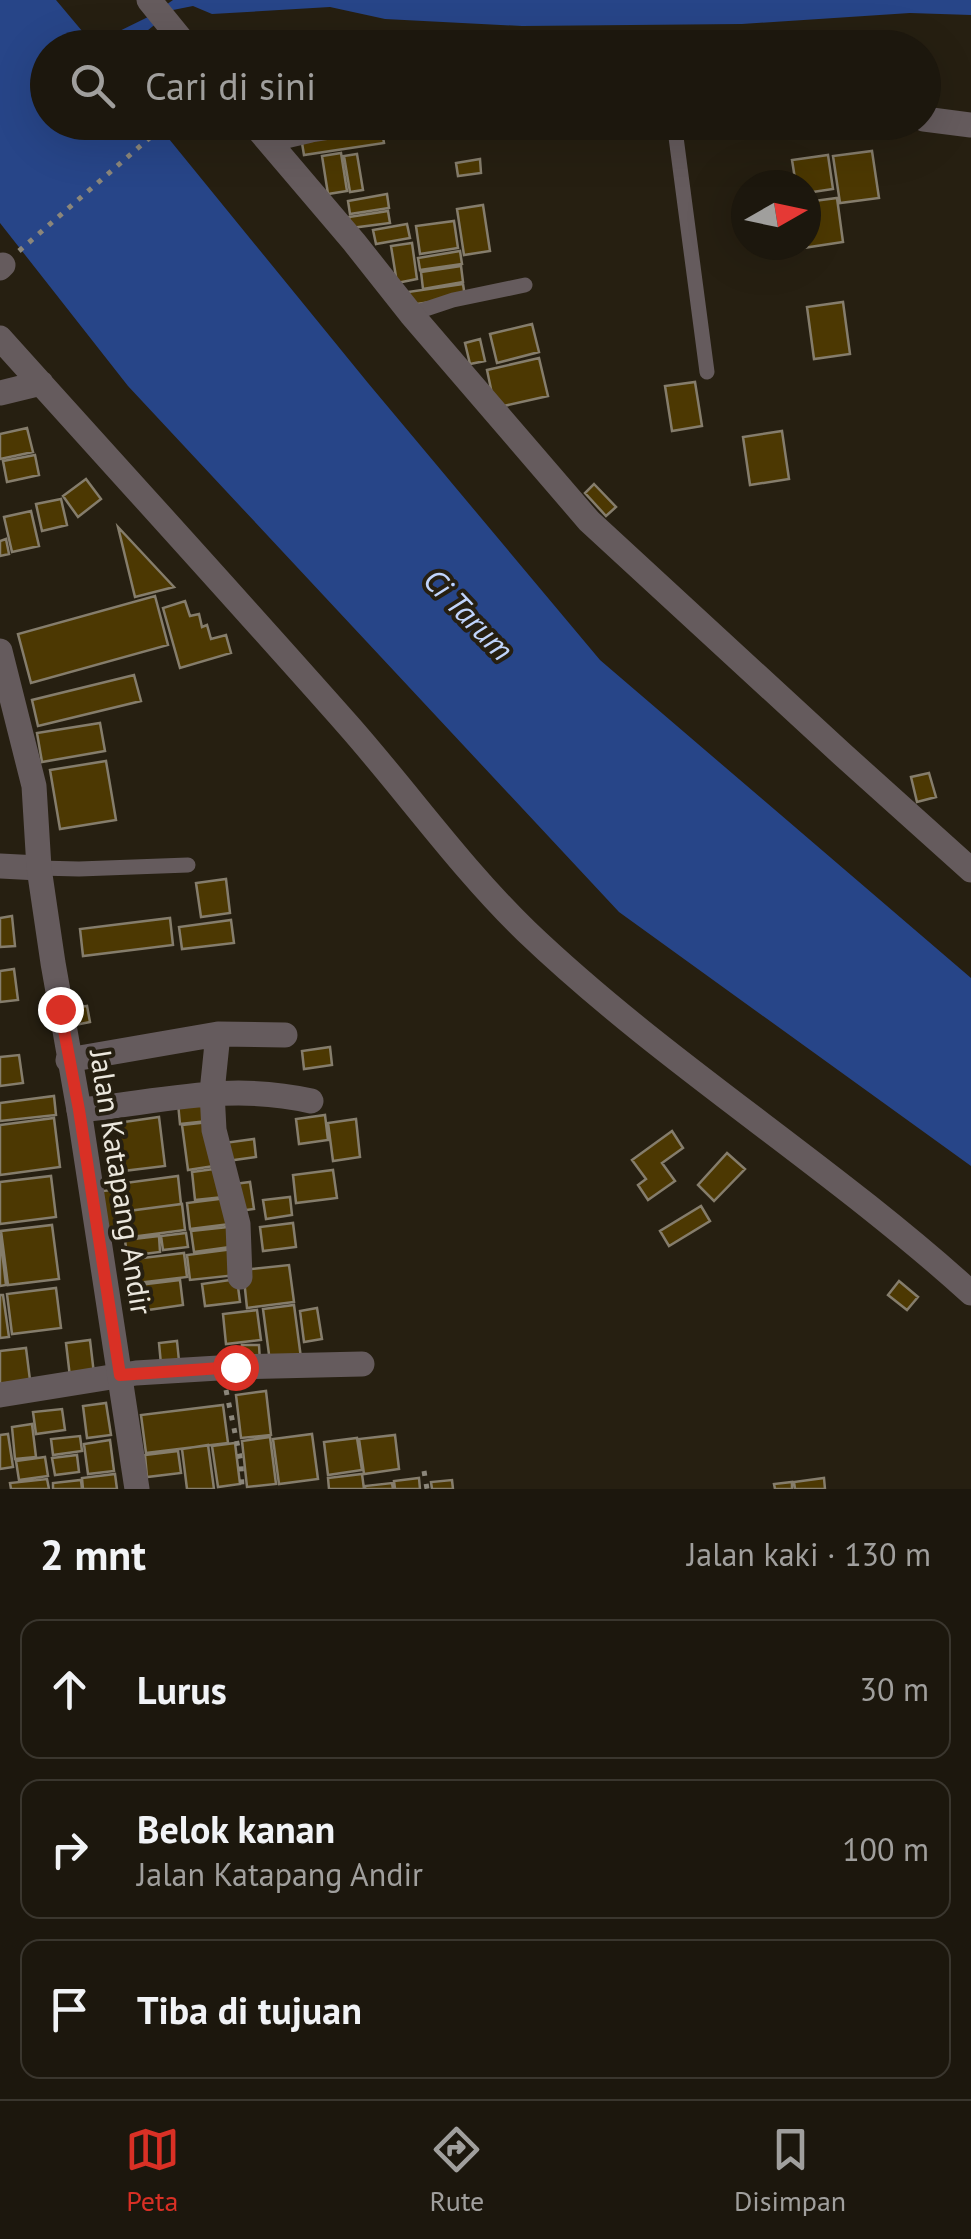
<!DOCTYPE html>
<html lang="id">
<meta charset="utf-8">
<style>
:root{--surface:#1c170d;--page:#29241b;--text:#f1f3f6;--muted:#a09f9d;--line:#3a362e;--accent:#d93025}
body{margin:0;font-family:"PT Sans",sans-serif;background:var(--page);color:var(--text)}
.compass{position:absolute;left:731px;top:170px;width:90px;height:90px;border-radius:50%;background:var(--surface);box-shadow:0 10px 40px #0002;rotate:81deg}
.stop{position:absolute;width:30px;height:30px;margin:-22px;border:8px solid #d93025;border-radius:50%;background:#fff}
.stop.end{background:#d93025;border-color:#fff;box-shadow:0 2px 10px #0008}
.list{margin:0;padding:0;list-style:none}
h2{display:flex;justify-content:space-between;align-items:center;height:130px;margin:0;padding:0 40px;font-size:42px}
h2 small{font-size:32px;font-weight:400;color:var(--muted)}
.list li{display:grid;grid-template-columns:65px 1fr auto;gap:30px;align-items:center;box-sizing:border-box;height:140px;margin:0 20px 20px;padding:0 20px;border:2px solid var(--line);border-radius:20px}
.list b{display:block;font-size:38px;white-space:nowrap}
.list p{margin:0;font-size:32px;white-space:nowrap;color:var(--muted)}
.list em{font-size:32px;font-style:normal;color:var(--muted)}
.icon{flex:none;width:55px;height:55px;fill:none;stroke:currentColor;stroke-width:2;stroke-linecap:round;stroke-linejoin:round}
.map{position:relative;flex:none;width:971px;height:1489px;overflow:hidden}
.search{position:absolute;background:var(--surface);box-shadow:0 10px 40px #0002;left:30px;right:30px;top:30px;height:110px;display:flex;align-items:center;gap:25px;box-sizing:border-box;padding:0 35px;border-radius:55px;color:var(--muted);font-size:38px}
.sheet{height:610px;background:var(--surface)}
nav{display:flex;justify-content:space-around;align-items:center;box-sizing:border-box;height:140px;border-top:2px solid var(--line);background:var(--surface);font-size:28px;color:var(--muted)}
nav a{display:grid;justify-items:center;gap:5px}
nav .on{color:var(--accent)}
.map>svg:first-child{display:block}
</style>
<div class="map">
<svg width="971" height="1489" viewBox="0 0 971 1489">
<rect width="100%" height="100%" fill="#261f11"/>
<!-- water -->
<path fill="#274588" d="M0,0H56L93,44L150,16L173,0H971V15L910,13L742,24L522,26L385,19L330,7L212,14L193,6L173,10L127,47L48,48V122L156,123L368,383L600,660L971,978V1166L619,912L128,386L0,223Z"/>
<!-- building -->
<path fill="#4c3802" stroke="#857d6c" stroke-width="2.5" d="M355,40L356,48H338L337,42Z
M375,40L376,48H361L360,43Z
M381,125L384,143L304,155L301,137Z
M872,151L879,198L840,203L833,156Z
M341,153L347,191L328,194L322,156Z
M357,154L363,190L350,192L344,156Z
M828,155L833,189L806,193V185H796L792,160Z
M480,159L481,173L458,176L456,163Z
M387,194L389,208L350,214L348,201Z
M837,198L843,242L803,248L802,245H806V202Z
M483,205L490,251L464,255L457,209Z
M388,211L390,223L351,228L349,217Z
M454,221L458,248L420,254L416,226Z
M407,224L410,238L376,244L373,230Z
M412,243L417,279L397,283L391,246Z
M460,251L462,264L420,270L418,258Z
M461,266L463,282L423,289L421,272Z
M463,284L465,297L410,305L408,292Z
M843,302L850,354L814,359L807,307Z
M532,324L539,352L497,363L490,334Z
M480,339L485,361L470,364L465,343Z
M539,358L548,396L495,408L487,370Z
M695,382L702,426L672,431L665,386Z
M27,428L33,452L0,459V434Z
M782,431L789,479L750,485L743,437Z
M35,455L39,475L7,482L3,461Z
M86,479L101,499L78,517L63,496Z
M594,484L616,507L606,516L585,493Z
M61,499L67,525L42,531L36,504Z
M31,511L39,546L12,552L4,517Z
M118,527L174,587L135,597Z
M6,539L9,554L0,556V541Z
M155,596L168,645L31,683L18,634Z
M185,601L190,616L199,614L202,627L207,625L211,639L226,635L231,653L180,668L163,608Z
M134,675L141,701L38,726L32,700Z
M100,723L105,751L42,762L37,733Z
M106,761L116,820L60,829L50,770Z
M929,773L936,797L917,802L911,777Z
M226,879L230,913L201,917L196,883Z
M12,916L15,946L0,947V918Z
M170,918L173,945L83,956L80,929Z
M231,920L234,943L182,949L179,927Z
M14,969L18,1000L0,1002V971Z
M87,1006L90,1022L75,1025L73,1008Z
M330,1047L332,1065L304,1069L302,1051Z
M19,1055L23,1083L0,1086V1057Z
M54,1096L56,1115L0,1121V1103Z
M205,1099L208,1121L180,1124L178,1103Z
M325,1115L328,1140L299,1144L296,1119Z
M159,1117L165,1166L123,1171L117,1123Z
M54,1118L60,1167L0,1175V1125Z
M356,1119L360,1157L333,1161L328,1123Z
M209,1122L214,1166L188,1170L182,1125Z
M672,1131L683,1148L662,1163L675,1181L648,1200L638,1185L646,1179L632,1160Z
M254,1139L256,1157L227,1161L224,1143Z
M727,1153L745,1169L714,1201L698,1185Z
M221,1168L224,1197L195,1200L192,1172Z
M333,1170L337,1198L296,1203L293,1175Z
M51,1176L56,1217L0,1224V1182Z
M178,1176L181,1204L128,1211L125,1183Z
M250,1182L254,1209L238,1211L234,1184Z
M123,1189L128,1227L107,1229L102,1191Z
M290,1197L292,1215L266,1219L263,1200Z
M227,1198L230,1224L190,1229L187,1203Z
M182,1204L185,1230L131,1237L128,1211Z
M701,1206L710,1221L669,1246L660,1231Z
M293,1223L296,1247L263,1251L260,1227Z
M52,1225L59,1279L8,1285L1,1231Z
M228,1227L230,1247L194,1252L191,1231Z
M186,1233L188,1247L163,1250L161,1236Z
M0,1234L6,1285L0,1286Z
M159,1236L160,1252L127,1256L125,1240Z
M233,1249L237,1275L190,1280L187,1255Z
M184,1253L187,1277L129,1284L126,1260Z
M289,1265L294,1302L247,1308L243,1270Z
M237,1279L240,1302L205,1306L202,1284Z
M180,1280L183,1305L134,1312L130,1286Z
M899,1281L918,1297L907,1310L888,1295Z
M56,1288L61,1328L12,1334L7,1294Z
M0,1295H3L9,1337L0,1338Z
M294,1305L301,1358L270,1362L263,1309Z
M317,1308L322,1339L304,1342L300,1311Z
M257,1310L261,1340L226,1344L223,1314Z
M90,1340L94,1374L70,1377L66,1343Z
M177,1341L179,1361L161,1364L159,1343Z
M242,1345H259L260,1362L243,1363Z
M26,1348L30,1380L0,1384V1351Z
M266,1391L271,1435L241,1438L236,1395Z
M106,1403L111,1435L87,1438L83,1406Z
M223,1405L228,1443L146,1453L141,1415Z
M62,1409L65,1430L36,1434L33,1412Z
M32,1424L36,1457L15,1459L12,1427Z
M8,1434L13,1467L0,1469V1435Z
M312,1434L318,1479L279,1484L273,1439Z
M395,1435L399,1469L364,1474L359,1439Z
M80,1436L82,1451L53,1455L51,1439Z
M270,1437L276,1484L247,1487L242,1441Z
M357,1438L362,1470L328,1475L324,1442Z
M110,1440L114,1471L88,1474L84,1444Z
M235,1443L240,1484L218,1487L212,1446Z
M208,1445L214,1489H187L182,1449Z
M178,1451L181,1473L147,1477L145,1455Z
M77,1455L79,1472L55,1475L52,1458Z
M45,1457L48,1476L19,1480L16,1461Z
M115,1474L117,1489H83L82,1478Z
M362,1474L364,1489H329L328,1478Z
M419,1478L420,1489H395L394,1481Z
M824,1478L825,1489H795L794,1482Z
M47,1479L49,1489H11L10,1483Z
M81,1480L82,1489H53V1483Z
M452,1480L453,1489H432L431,1482Z
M792,1482V1489H775L774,1484Z
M392,1483L393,1489H365V1486Z"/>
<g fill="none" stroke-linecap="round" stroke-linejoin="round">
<!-- path -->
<path stroke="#8b867a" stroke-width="5" stroke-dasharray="5 8" stroke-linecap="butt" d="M19,251L168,122
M226,1390L241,1462L242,1489
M424,1471L427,1489"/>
<!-- service -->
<path stroke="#655b5d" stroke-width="15" d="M674,122L707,372
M411,314L453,300L525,285
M39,868L79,869L188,865"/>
<!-- minor -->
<path stroke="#655b5d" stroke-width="25" d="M149,0L188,48
M924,119L971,125
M252,122L354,242L411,314L589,521L842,754L971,870
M268,140L311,130L363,122
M0,268L3,265
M0,338C116,467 233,595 348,725C408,793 461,868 526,931C664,1063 829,1164 971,1293
M0,393L41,383
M0,866L39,868
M218,1034L285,1035
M68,1060L218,1034L212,1092L214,1130L238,1224L240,1277
M79,1110C160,1102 229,1082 311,1101
M0,1395L136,1373L235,1367L362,1364"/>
<!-- tertiary -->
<path stroke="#655b5d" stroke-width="25" d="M0,651L34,786L39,868L53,963L79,1110L137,1489"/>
</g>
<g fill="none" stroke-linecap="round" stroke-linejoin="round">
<!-- route -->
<path stroke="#d93025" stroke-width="12" d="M60,1009L79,1110L120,1375L235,1367"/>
</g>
<g text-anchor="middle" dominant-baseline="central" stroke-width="8" stroke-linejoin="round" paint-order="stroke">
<!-- street labels -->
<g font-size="30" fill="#ebe7dd" stroke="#261f11">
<text transform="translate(122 1182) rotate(81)">Jalan Katapang Andir</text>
</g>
<!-- water labels -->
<g font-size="32" font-style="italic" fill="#c0d4fb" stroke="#261f11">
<text transform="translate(469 614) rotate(46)">Ci Tarum</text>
</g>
</g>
</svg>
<svg class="compass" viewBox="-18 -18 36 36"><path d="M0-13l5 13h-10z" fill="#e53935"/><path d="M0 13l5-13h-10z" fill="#a09f9d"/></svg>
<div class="stop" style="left:235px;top:1367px"></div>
<div class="stop end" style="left:60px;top:1009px"></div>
<div class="search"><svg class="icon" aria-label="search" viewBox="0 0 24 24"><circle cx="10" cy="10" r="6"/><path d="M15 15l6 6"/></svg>Cari di sini</div>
</div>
<section class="sheet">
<h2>2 mnt<small>Jalan kaki · 130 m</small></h2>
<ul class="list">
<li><svg class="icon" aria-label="ahead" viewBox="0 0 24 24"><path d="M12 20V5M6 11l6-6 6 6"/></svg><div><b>Lurus</b></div><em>30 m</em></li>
<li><svg class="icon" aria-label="right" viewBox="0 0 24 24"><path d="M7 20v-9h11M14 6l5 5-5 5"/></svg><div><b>Belok kanan</b><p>Jalan Katapang Andir</p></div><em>100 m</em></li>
<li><svg class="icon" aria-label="arrive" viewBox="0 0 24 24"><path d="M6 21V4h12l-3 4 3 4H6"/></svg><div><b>Tiba di tujuan</b></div></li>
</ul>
</section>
<nav>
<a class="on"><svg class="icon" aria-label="map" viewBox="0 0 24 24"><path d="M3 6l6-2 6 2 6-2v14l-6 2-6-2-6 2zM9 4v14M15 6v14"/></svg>Peta</a>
<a><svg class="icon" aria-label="directions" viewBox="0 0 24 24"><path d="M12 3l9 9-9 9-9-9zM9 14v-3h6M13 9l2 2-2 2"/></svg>Rute</a>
<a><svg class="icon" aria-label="saved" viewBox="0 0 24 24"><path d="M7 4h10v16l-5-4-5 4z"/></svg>Disimpan</a>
</nav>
